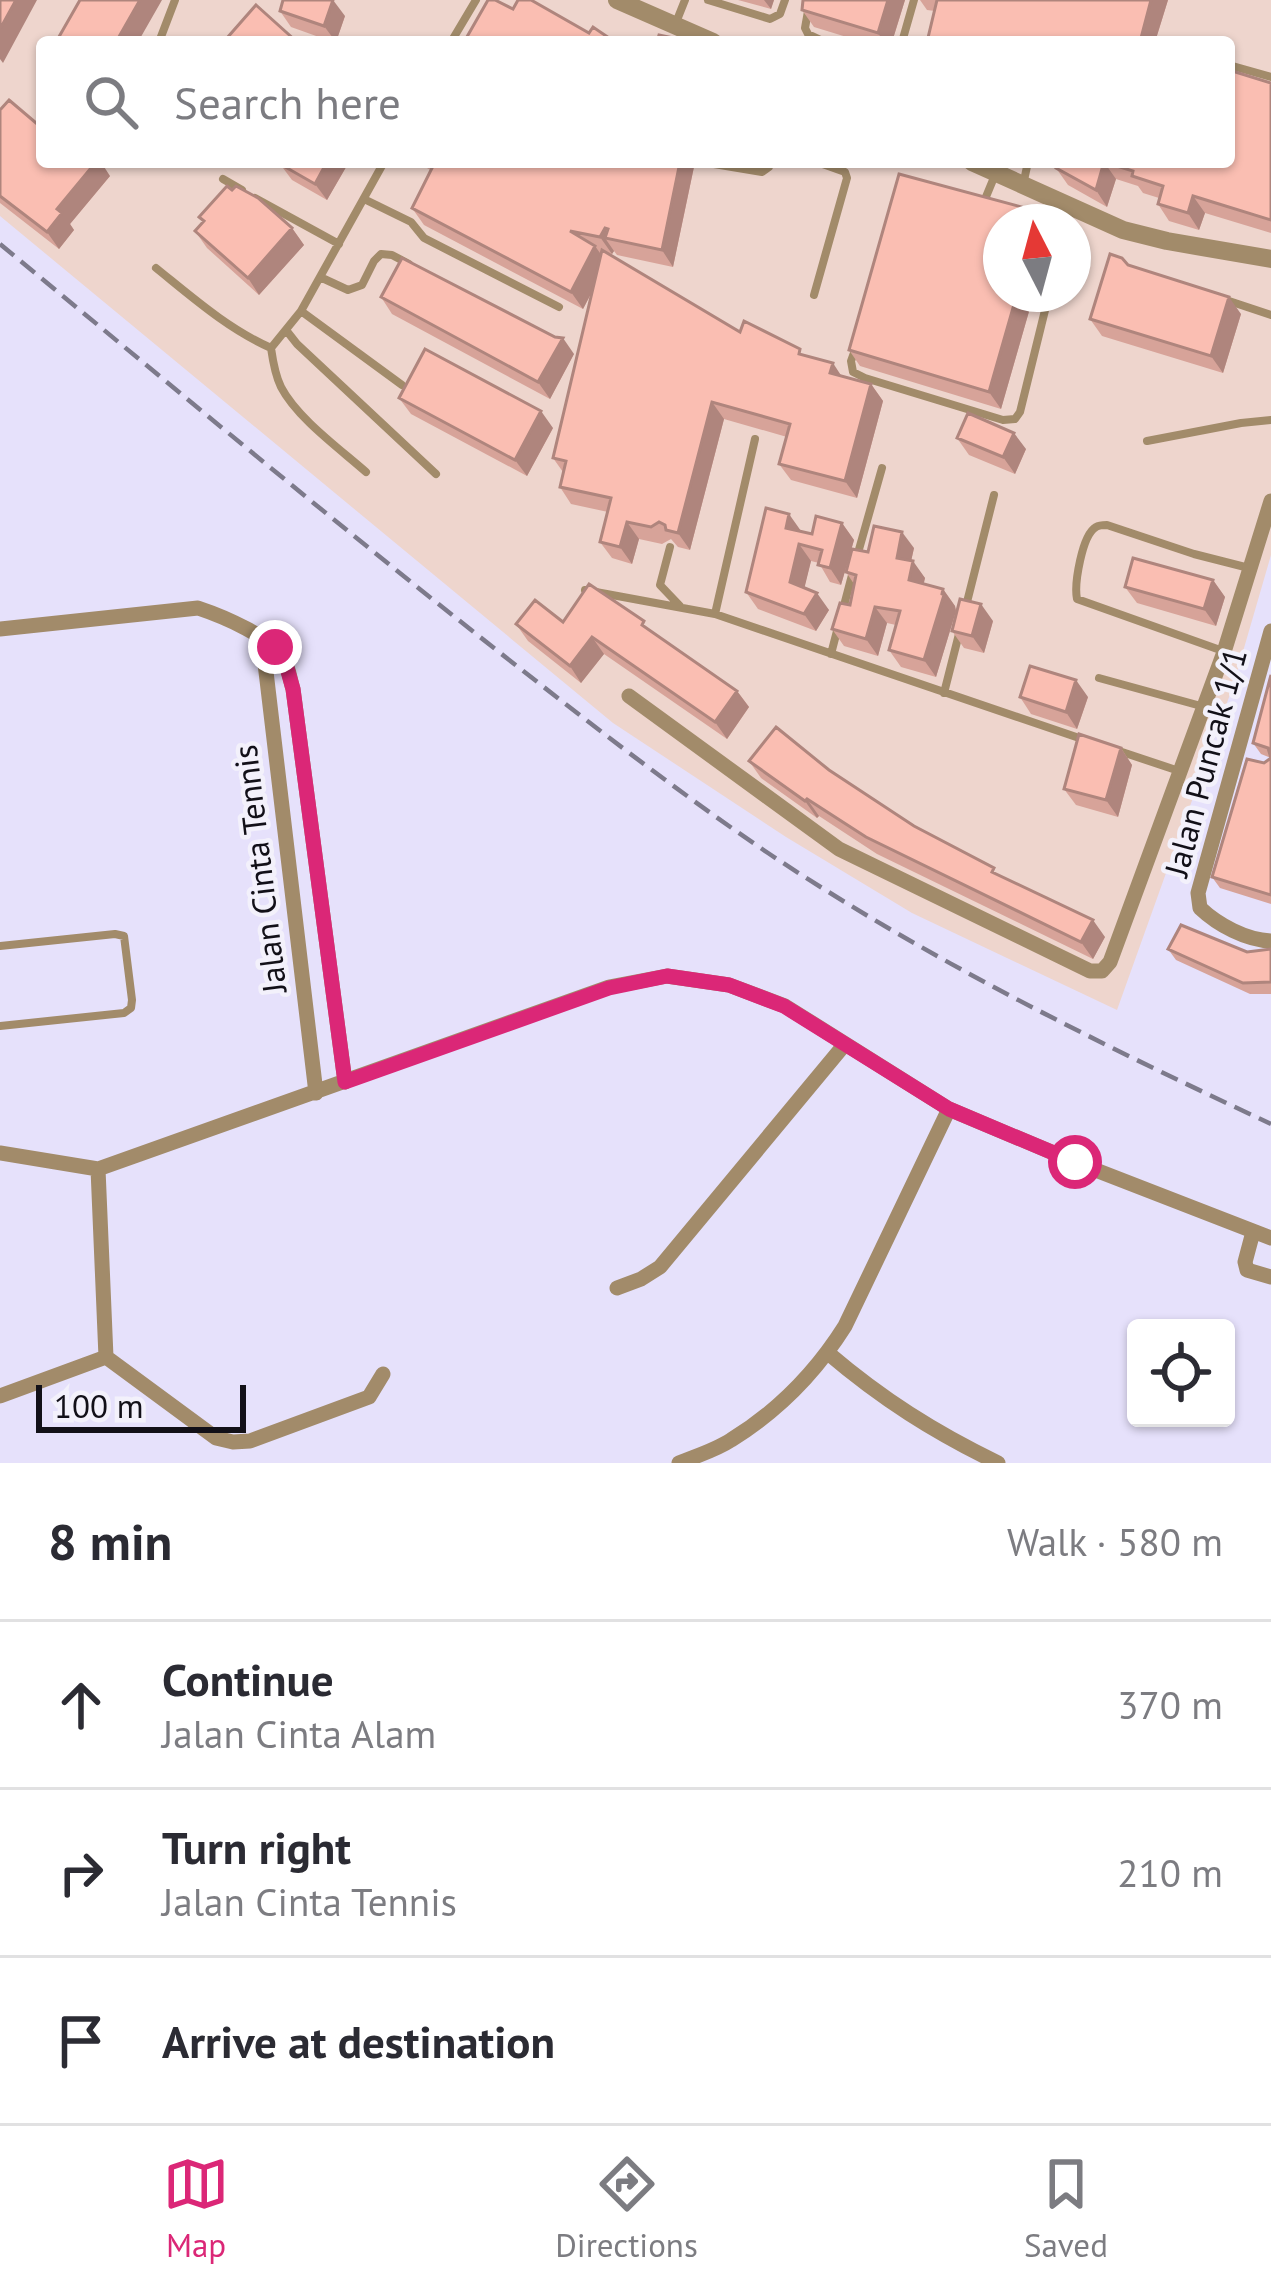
<!DOCTYPE html>
<meta charset="utf-8">
<style>
:root{--surface:#fff;--page:#f2f2f3;--text:#2b2b33;--muted:#7c7c81;--line:#e1e1e2;--accent:#db2777}
body{margin:0;font-family:"PT Sans",sans-serif;background:var(--page);color:var(--text)}
.controls{position:absolute;right:36px;bottom:36px;display:grid;overflow:hidden;border-radius:12px;box-shadow:0 3px 9px #0004}
.controls button{width:108px;height:108px;display:grid;place-items:center;padding:0;border:0;border-bottom:3px solid var(--line);background:var(--surface);color:var(--text);font:60px sans-serif}
.compass{position:absolute;left:983px;top:204px;width:108px;height:108px;border-radius:50%;background:var(--surface);box-shadow:0 3px 9px #0004;rotate:354deg}
.scale{position:absolute;left:36px;bottom:30px;width:210px;box-sizing:border-box;padding-left:12px;border:6px solid #121018;border-top:0;font-size:33px;line-height:42px;white-space:nowrap;color:#121018;-webkit-text-stroke:9px #f3f1fb;paint-order:stroke}
.stop{position:absolute;width:36px;height:36px;margin:-27px;border:9px solid #db2777;border-radius:50%;background:#fff}
.stop.end{background:#db2777;border-color:#fff;box-shadow:0 3px 12px #0008}
.list{margin:0;padding:0;list-style:none}
h2{display:flex;justify-content:space-between;align-items:center;height:156px;margin:0;padding:0 48px;font-size:51px}
h2 small{font-size:39px;font-weight:400;color:var(--muted)}
.list li{display:grid;grid-template-columns:78px 1fr auto;gap:36px;align-items:center;box-sizing:border-box;height:168px;padding:0 48px;border-top:3px solid var(--line)}
.list b{display:block;font-size:45px;white-space:nowrap}
.list p{margin:0;font-size:39px;white-space:nowrap;color:var(--muted)}
.list em{font-size:39px;font-style:normal;color:var(--muted)}
.icon{flex:none;width:66px;height:66px;fill:none;stroke:currentColor;stroke-width:2;stroke-linecap:round;stroke-linejoin:round}
.map{position:relative;flex:none;width:1271px;height:1463px;overflow:hidden}
.search{position:absolute;background:var(--surface);box-shadow:0 3px 9px #0004;left:36px;right:36px;top:36px;height:132px;display:flex;align-items:center;gap:30px;box-sizing:border-box;padding:0 42px;border-radius:12px;color:var(--muted);font-size:45px}
.sheet{height:660px;background:var(--surface)}
nav{display:flex;justify-content:space-around;align-items:center;box-sizing:border-box;height:168px;border-top:3px solid var(--line);background:var(--surface);font-size:33px;color:var(--muted)}
nav a{display:grid;justify-items:center;gap:6px}
nav .on{color:var(--accent)}
.map>svg:first-child{display:block}
</style>
<div class="map">
<svg width="1271" height="1463" viewBox="0 0 1271 1463">
<rect width="100%" height="100%" fill="#e6e1fb"/>
<!-- industrial -->
<path fill="#eed5cd" fill-rule="evenodd" d="M0,0H1271V555L1233,686L1117,1010L912,913L786,837L613,723L0,216ZM42,42H1229V162H42ZM1001,222H1073V294H1001Z"/>
<g fill="none" stroke-linecap="round" stroke-linejoin="round">
<!-- service -->
<path stroke="#a28b6a" stroke-width="8" d="M708,0L770,19L780,14L785,0
M810,0L805,28L808,34L825,42
M675,25L685,0
M159,42L175,0
M451,42L476,0
M902,42L914,0
M1229,65L1271,77
M708,163L762,172L769,167L770,162
M223,179L242,190
M1023,185L1028,162
M255,198L339,244
M364,199L411,222L424,238L559,307
M983,204L995,175
M156,268C192,297 228,329 271,348
M320,277L348,290L362,285L374,261L381,254L392,255L409,264
M814,295L847,178L845,172L817,162
M1229,301L1271,315
M301,311L402,385
M286,330L297,344L436,474
M271,348L301,311L384,162
M271,348C273,362 275,375 281,387C297,418 340,449 366,472
M855,350L851,361L853,372L865,378L1003,420L1015,419L1020,412L1049,294
M1147,441L1241,423L1271,420
M670,547L660,585L680,606
M856,560L882,468
M585,590L715,614L1088,741
M965,610L994,495
M842,613L852,575
M715,614L755,439
M1223,651L1077,599C1074,584 1082,535 1096,527C1099,525 1103,525 1107,525L1194,554L1249,568
M831,654L838,627
M1099,678L1201,706
M944,693L960,630
M1119,751L1179,771
M0,946L115,934L124,936L132,1000L131,1008L124,1013L0,1026"/>
<!-- minor -->
<path stroke="#a28b6a" stroke-width="15" d="M0,629L198,608C222,616 273,637 284,660C289,668 290,680 293,689L345,1082
M1271,631L1198,893L1200,908C1218,925 1246,940 1271,941
M262,638L316,1093
M629,696L839,849L1090,971H1102L1110,962L1224,652L1271,501
M0,1153L98,1169L609,987L667,976L729,985L785,1006L949,1109L1075,1162L1271,1238
M1253,1232L1245,1262L1247,1270L1271,1277
M617,1288L641,1279L660,1267L845,1044
M828,1353C882,1399 934,1432 998,1463
M106,1357L216,1438L233,1442L250,1441L369,1397L383,1374
M0,1396L106,1357L98,1169
M679,1463C696,1456 716,1450 731,1440C778,1411 816,1372 845,1326L949,1109"/>
<!-- tertiary -->
<path stroke="#a28b6a" stroke-width="18" d="M617,0L713,42
M972,162L1123,230L1167,241L1271,259"/>
<!-- rail -->
<path stroke="#7d7a8b" stroke-width="4.5" stroke-dasharray="18 9" stroke-linecap="butt" d="M0,244C166,381 330,519 499,652C587,721 675,790 768,853C927,959 1098,1043 1271,1124"/>
</g>
<!-- wall -->
<path fill="#d7a399" d="M738,0H774L771,9Z
M803,0H905L892,42H863L814,27L802,10Z
M920,0H1168L1155,42H927L935,11L927,10Z
M280,11L345,16L336,42H333L291,27Z
M1271,83V233L1205,213L1199,230L1169,221L1158,204L1159,198L1143,193L1138,186L1116,179L1107,207L1068,185L1056,168L1058,162H1229Z
M0,110L42,162L110,176L70,224L74,230L59,249L0,203Z
M281,162H349L327,200L292,180L280,164Z
M417,162H695L673,267L617,255L614,251L612,254L607,253L740,332L805,356L842,376L871,384L883,401L857,498L791,480L779,464L787,437L724,419L690,550L678,547L671,539L662,544L639,539L632,564L612,558L600,542L608,512L571,504L560,487L563,472L553,458L593,290L583,309L424,225L412,208L432,171Z
M199,217L292,228L304,245L259,295L207,248L195,231L203,222Z
M1128,265L1241,314L1223,373L1102,336L1090,319Z
M1001,294H1034L1001,409L860,366L849,350Z
M381,297L574,354L550,399L392,314Z
M399,398L553,428L527,476L411,414Z
M957,438L1026,449L1015,474L969,455Z
M842,523L854,540L841,585L830,582L819,563L811,561L804,588L829,610L816,631L758,609L746,592L812,534Z
M914,548L911,561L925,578L923,584L943,589L955,606L956,611L936,677L901,667L889,650L896,625L887,623L878,656L844,646L832,629L850,605L854,584L846,572L868,552Z
M1213,580L1225,597L1216,626L1137,603L1125,587Z
M993,621L984,653L964,648L952,631Z
M563,622L652,632L737,691L749,707L727,739L604,654L581,683L528,641L516,624Z
M1271,675V904L1220,888L1212,877L1264,763L1271,758L1261,754L1253,743Z
M1020,697H1088L1077,729L1031,714Z
M1121,748L1132,765L1118,817L1076,805L1064,789Z
M749,761L829,770L914,826L1105,937L1093,959L877,854L819,816L817,818L761,778Z
M1168,949L1247,952L1271,949V994H1250L1176,960Z"/>
<!-- shaded-wall -->
<path fill="#af857d" d="M16,0H37L3,63L0,59V29Z
M140,0H162L138,42H116Z
M333,0L345,16L336,42L324,26Z
M764,0H774L771,9Z
M888,0H905L892,42H884L878,33Z
M1151,0H1168L1155,42H1139Z
M96,162H101L110,176L70,224L74,230L59,249L47,232L57,209Z
M327,162H349L327,200L315,184Z
M680,162H695L673,267L662,250Z
M1104,162L1116,179L1107,207L1096,190Z
M1193,196L1205,213L1199,230L1188,213Z
M292,228L304,245L259,295L248,278Z
M605,228L613,240L605,238L614,251L612,254L600,237Z
M595,246L607,263L583,309L571,292Z
M1017,294H1034L1001,409L989,392Z
M1229,297L1241,314L1223,373L1211,356Z
M563,338L574,354L550,399L538,382Z
M833,363L844,380L830,373Z
M871,384L883,401L857,498L845,481Z
M712,402L724,419L690,550L678,533Z
M541,411L553,428L527,476L515,460Z
M1014,433L1026,449L1015,474L1003,457Z
M789,514L801,531L786,528Z
M627,522L639,539L632,564L620,547Z
M842,523L854,540L841,585L830,568Z
M902,532L914,548L908,575L897,558Z
M799,544L811,561L802,598L790,582Z
M913,561L925,578L921,597L909,580Z
M1213,580L1225,597L1216,626L1204,609Z
M943,589L955,606L956,611L936,677L924,660Z
M817,593L829,610L816,631L804,614Z
M981,604L993,621L984,653L972,636Z
M875,607L887,623L878,656L866,639Z
M592,637L604,654L581,683L570,666Z
M1076,680L1088,697L1077,729L1066,712Z
M737,691L749,707L727,739L715,722Z
M1121,748L1132,765L1118,817L1106,800Z
M807,799L819,816L817,818L805,801Z
M1093,920L1105,937L1093,959L1081,942Z"/>
<!-- building -->
<path fill="#fabeb2" stroke="#af857d" stroke-width="3" d="M0,0H16L0,29Z
M80,0H140L116,42H56Z
M283,0H333L324,26L280,11Z
M488,0H495L513,9L518,0H531L589,33L593,27L615,42H464Z
M803,0H888L878,33L802,10Z
M937,0H1151L1140,42H927Z
M256,5L297,42H231L227,38Z
M659,35L692,42H657Z
M1229,70L1271,83V220L1193,196L1188,213L1158,204L1163,186L1132,176L1133,171L1104,162H1229Z
M9,100L42,128V162H96L57,209L62,213L47,232L0,196V110Z
M281,162H327L315,184L280,164Z
M435,162H680L662,250L605,238L608,229L605,228L600,237L570,231L595,246L571,292L412,208Z
M1058,162H1104L1096,190L1056,168Z
M899,174L1040,212L1037,222H1001V294H1017L989,392L849,350Z
M227,186L232,190L236,186L258,198L292,228L248,278L195,231L204,221L199,217Z
M602,250L740,332L744,321L800,349L799,354L833,363L830,373L871,384L845,481L779,464L790,424L712,402L678,533L666,530L665,525L659,522L651,527L627,522L620,547L600,542L611,498L560,487L566,461L553,458Z
M1110,254L1122,258L1128,265L1229,297L1211,356L1090,319Z
M402,258L555,337L563,338L538,382L381,297Z
M425,349L541,411L515,460L399,398Z
M968,413L1014,433L1003,457L957,438Z
M766,508L789,514L786,528L812,534L816,516L842,523L830,568L818,565L822,550L799,544L790,582L817,593L804,614L746,592Z
M874,526L902,532L897,558L913,561L909,580L943,589L942,594L944,595L924,660L889,650L900,611L875,607L866,639L832,629L840,603L850,605L856,575L846,572L852,549L868,552Z
M1133,558L1213,580L1204,609L1125,587Z
M589,584L644,621L642,625L737,691L715,722L592,637L570,666L516,624L535,600L563,622Z
M960,599L981,604L972,636L952,631Z
M1030,666L1076,680L1066,712L1020,697Z
M1271,675V895L1212,877L1247,759L1264,763L1271,758L1268,748L1253,743Z
M776,727L829,770L914,826L994,868L992,872L1093,920L1081,942L866,837L807,799L805,801L749,761Z
M1079,734L1121,748L1106,800L1064,789Z
M1181,925L1247,952L1271,949V982L1243,983L1168,949Z"/>
<g fill="none" stroke-linecap="round" stroke-linejoin="round">
<!-- route -->
<path stroke="#db2777" stroke-width="15" d="M275,647L285,661L293,689L345,1082L609,988L667,976L729,985L784,1006L949,1109L1075,1162"/>
</g>
<g text-anchor="middle" dominant-baseline="central" stroke-width="9" stroke-linejoin="round" paint-order="stroke">
<!-- street labels -->
<g font-size="33" fill="#121018" stroke="#f3f1fb">
<text transform="translate(1205 762) rotate(-75)">Jalan Puncak 1/1</text>
<text transform="translate(259 869) rotate(-97)">Jalan Cinta Tennis</text>
</g>
</g>
</svg>
<div class="controls">
<button><svg class="icon" aria-label="locate" viewBox="0 0 24 24"><circle cx="12" cy="12" r="6"/><path d="M12 2v4M12 18v4M2 12h4M18 12h4"/></svg></button>
</div>
<svg class="compass" viewBox="-18 -18 36 36"><path d="M0-13l5 13h-10z" fill="#e53935"/><path d="M0 13l5-13h-10z" fill="#7c7c81"/></svg>
<div class="scale">100 m</div>
<div class="stop" style="left:1075px;top:1162px"></div>
<div class="stop end" style="left:275px;top:647px"></div>
<div class="search"><svg class="icon" aria-label="search" viewBox="0 0 24 24"><circle cx="10" cy="10" r="6"/><path d="M15 15l6 6"/></svg>Search here</div>
</div>
<section class="sheet">
<h2>8 min<small>Walk · 580 m</small></h2>
<ul class="list">
<li><svg class="icon" aria-label="ahead" viewBox="0 0 24 24"><path d="M12 20V5M6 11l6-6 6 6"/></svg><div><b>Continue</b><p>Jalan Cinta Alam</p></div><em>370 m</em></li>
<li><svg class="icon" aria-label="right" viewBox="0 0 24 24"><path d="M7 20v-9h11M14 6l5 5-5 5"/></svg><div><b>Turn right</b><p>Jalan Cinta Tennis</p></div><em>210 m</em></li>
<li><svg class="icon" aria-label="arrive" viewBox="0 0 24 24"><path d="M6 21V4h12l-3 4 3 4H6"/></svg><div><b>Arrive at destination</b></div></li>
</ul>
</section>
<nav>
<a class="on"><svg class="icon" aria-label="map" viewBox="0 0 24 24"><path d="M3 6l6-2 6 2 6-2v14l-6 2-6-2-6 2zM9 4v14M15 6v14"/></svg>Map</a>
<a><svg class="icon" aria-label="directions" viewBox="0 0 24 24"><path d="M12 3l9 9-9 9-9-9zM9 14v-3h6M13 9l2 2-2 2"/></svg>Directions</a>
<a><svg class="icon" aria-label="saved" viewBox="0 0 24 24"><path d="M7 4h10v16l-5-4-5 4z"/></svg>Saved</a>
</nav>
